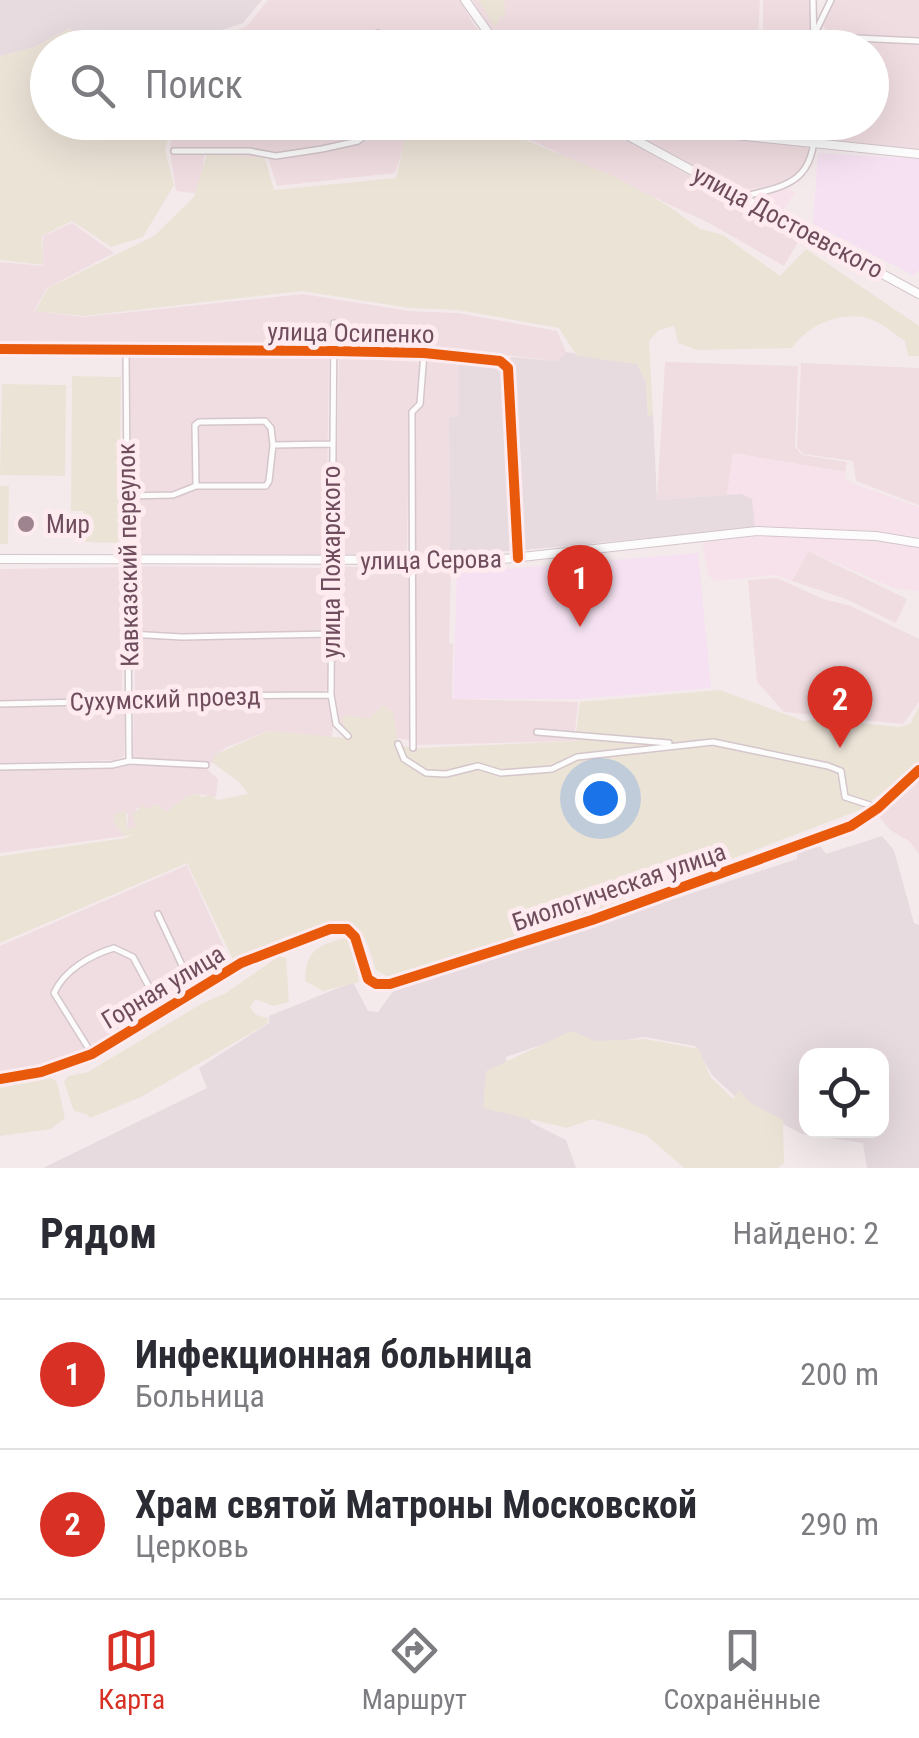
<!DOCTYPE html>
<html lang="ru">
<meta charset="utf-8">
<style>
:root{--surface:#fff;--page:#f2f2f3;--text:#2b2b33;--muted:#7c7c81;--line:#e1e1e2;--accent:#d93025}
body{margin:0;font-family:"Roboto Condensed",sans-serif;background:var(--page);color:var(--text)}
.controls{position:absolute;right:30px;bottom:30px;display:grid;overflow:hidden;border-radius:20px;box-shadow:0 10px 40px #0002}
.controls button{width:90px;height:90px;display:grid;place-items:center;padding:0;border:0;border-bottom:2px solid var(--line);background:var(--surface);color:var(--text);font:50px sans-serif}
.you{position:absolute;left:600px;top:798px;width:35px;height:35px;margin:-25px;border:8px solid #fff;border-radius:50%;background:#1a73e8;box-shadow:0 0 0 15px #1a73e833}
.badge{display:grid;place-items:center;width:65px;height:65px;border-radius:50%;background:var(--accent);color:#fff;font-size:32px;font-weight:700}
.pin{position:absolute;translate:-50% -82px;filter:drop-shadow(0 2px 5px #0008)}
.pin::after{content:'';position:absolute;top:52px;width:35px;height:30px;background:inherit;clip-path:polygon(0 0,100% 0,50% 100%)}
.list{margin:0;padding:0;list-style:none}
h2{display:flex;justify-content:space-between;align-items:center;height:130px;margin:0;padding:0 40px;font-size:42px}
h2 small{font-size:32px;font-weight:400;color:var(--muted)}
.list li{display:grid;grid-template-columns:65px 1fr auto;gap:30px;align-items:center;box-sizing:border-box;height:150px;padding:0 40px;border-top:2px solid var(--line)}
.list b{display:block;font-size:38px;white-space:nowrap}
.list p{margin:0;font-size:32px;white-space:nowrap;color:var(--muted)}
.list em{font-size:32px;font-style:normal;color:var(--muted)}
.icon{flex:none;width:55px;height:55px;fill:none;stroke:currentColor;stroke-width:2;stroke-linecap:round;stroke-linejoin:round}
.map{position:relative;flex:none;width:919px;height:1168px;overflow:hidden}
.search{position:absolute;background:var(--surface);box-shadow:0 10px 40px #0002;left:30px;right:30px;top:30px;height:110px;display:flex;align-items:center;gap:25px;box-sizing:border-box;padding:0 35px;border-radius:55px;color:var(--muted);font-size:38px}
.sheet{height:430px;background:var(--surface)}
nav{display:flex;justify-content:space-around;align-items:center;box-sizing:border-box;height:140px;border-top:2px solid var(--line);background:var(--surface);font-size:28px;color:var(--muted)}
nav a{display:grid;justify-items:center;gap:5px}
nav .on{color:var(--accent)}
.map>svg:first-child{display:block}
</style>
<div class="map">
<svg width="919" height="1168" viewBox="0 0 919 1168">
<rect width="100%" height="100%" fill="#f4eaec"/>
<!-- residential -->
<path fill="#f0dde1" d="M268,0H460L474,25L493,47L200,48L199,42L246,27Z
M472,0H760L758,37L502,33L492,32Z
M763,0H811L810,31L763,33Z
M835,0H919V38L864,37L827,31L822,25V18Z
M810,38L813,47L506,48L500,40L761,44Z
M823,39L919,44V152L820,143L817,123L872,122V48H817V42Z
M172,123H411L395,173L277,186L268,158L204,154L200,194L176,191L170,151Z
M444,123H595L801,237L784,266L709,223L513,132Z
M614,123H812V138L726,131L633,133Z
M646,134L804,143L810,152L803,167L783,185L741,190L640,137Z
M72,223L114,253L47,288L34,311L84,317L303,294L409,311L458,313L557,331L566,352L557,361L489,353L422,350L0,346V262L43,266V236Z
M130,354L329,357L326,555L131,554Z
M339,358L421,362L417,404L409,411L407,555H335Z
M427,361L459,363V416L449,417L450,553L415,554V412L423,404Z
M665,362L798,366L795,447L802,455L847,462L845,472L733,453L727,495L657,500Z
M801,363L919,368V505L856,481L853,461L803,454L797,447Z
M808,551L907,599L896,623L846,599L792,581Z
M131,566L326,568V632L183,635L133,632Z
M415,566L451,567L449,643L453,644L452,699L578,702L574,741L417,745Z
M123,567L122,700L0,701V569Z
M334,567H408L409,740L343,730L339,723L333,694Z
M777,578L823,599L851,606L919,639V702L903,724L784,712L757,682L748,580Z
M134,638H327V689L321,693H135Z
M134,698H327L333,725L332,737L268,731L227,747L215,755L213,763L141,761L133,757Z
M125,704L124,756L116,760L0,763V706Z
M130,765L205,767L218,779L216,797L198,794L186,797L166,812L146,809L143,806L136,809L137,827L127,829L128,813L116,827L125,836L0,853V770L113,769Z
M919,775V854L909,841L890,830L878,815Z
M187,865L231,963L92,1050L40,1069L0,1075V946Z"/>
<!-- commercial -->
<path fill="#f7e1eb" d="M789,189L795,192L781,213L757,199L758,195Z
M733,453L845,472V478L854,484L919,507V537L879,532L755,528L727,495Z
M771,536L869,539L919,548V591L894,588L809,551L792,581L775,575L715,581L708,575L702,540Z"/>
<!-- industrial -->
<path fill="#e7dbdf" fill-rule="evenodd" d="M0,0H262L243,23L194,39L195,47H138L68,29L35,47L0,56Z
M566,352L637,364L646,382L648,416L653,414L657,500L741,494L752,499L755,528L513,551L450,553L449,417L459,416V363H498L512,357L557,361Z
M882,836L894,850L914,923L919,925V1168H867L863,1143L802,1134L740,1101L712,1075L695,1046L644,1037L596,1045L573,1034L506,1057L510,1091L532,1123L566,1140L576,1168H43L207,1088L199,1068L269,1023V1016L353,982L368,1011L378,1012L394,990L797,859V851L818,843L826,854ZM806,1056H882V1130H806Z"/>
<!-- medical -->
<path fill="#f5e1f1" d="M818,153L919,159V270L913,275L813,224Z
M698,553L711,688L577,699H453L457,573Z"/>
<!-- green -->
<path fill="#ece3d7" d="M478,0H502L505,4V17H499L498,25L495,27Z
M68,29L138,47L48,48V122L173,123L165,150L174,185L143,237L111,247L72,221L42,236L43,265L0,260V56L35,47Z
M416,123L498,129L613,176L667,205L700,229L723,235L780,276L806,249L919,326V356H908L905,341C893,333 877,319 863,317C835,313 807,327 792,348L697,350L678,343L674,326L659,330L649,341L653,414L648,417L646,382L637,364L577,356L559,328L458,310L409,308L302,291L84,316L35,311L48,288L154,236L194,197L207,154L265,158L274,190L396,178L409,123Z
M72,376L121,377L119,543L83,542L84,511H71Z
M2,384L66,385L65,476L0,475Z
M0,486H9L8,544H0Z
M720,690L804,721L820,719L899,727L910,724L919,707V763L860,810L597,910L389,977L376,970C369,950 366,927 343,921L268,946L234,962L187,863L0,943V856L126,838L133,834L125,836L116,827L113,815L126,810L127,829L136,827L132,815L143,805L146,809L158,804L166,812L186,797L198,794L202,797L212,795L217,800L248,794L239,782L213,763L214,755L268,731L347,738L352,735L345,731L342,718L346,715L368,719L383,706L393,712L398,745L417,748L575,741L580,702Z
M346,938L355,947L359,982L323,991L305,981C306,950 317,945 346,938Z
M279,956L286,958L289,1002L273,1006L256,999L250,1007L256,1015L268,1018L267,1024L141,1097L90,1118L86,1114L74,1111L64,1082L68,1076L88,1072L201,1004L226,993Z
M571,1031L596,1041L646,1039L699,1049L710,1076L733,1099L739,1090L750,1103L783,1120L784,1163L778,1168H684L646,1135L592,1119L567,1128L483,1108L486,1071Z
M51,1078L57,1082L65,1118L51,1129L0,1136V1088Z"/>
<g fill="none" stroke-linecap="round" stroke-linejoin="round">
<defs>
<path id="street" d="M813,0L814,48
M815,33L831,0
M257,34L759,39L814,36L919,41
M376,48L378,33
M174,151H249L276,156L322,149L358,141L363,137L365,122
M740,197C790,186 815,182 815,122
M334,323L331,695L336,724L348,736
M126,349L129,761
M196,486L195,425L199,422L265,421L271,428L273,445
M126,496L173,495L196,486H266L269,481L273,445L332,444
M129,634L182,637L331,634
M0,704L123,701L131,696L330,695
M537,732L669,743
M398,744L404,759L426,773L446,774L478,766L501,773L552,769L577,757L713,742L828,766L841,771L845,797L876,807
M413,748L412,412L420,404L424,353
M0,767L112,765L129,761L206,765
M158,914L194,991
M92,1054L54,993C64,970 91,955 114,948L133,957L162,1011"/>
<path id="secondary" d="M465,0L499,48
M603,122L919,294
M631,137L638,131L727,134L919,154
M0,349L335,351L424,353L500,361L508,368L518,558
M0,559L495,560L757,531L876,536L919,543
M0,1079L41,1072L92,1054L241,963L330,929H347L355,937L368,979L376,984H390L592,920L851,826L878,808L919,770"/>
</defs>
<!-- street casing -->
<use href="#street" stroke="#d4c6ca" stroke-width="8"/>
<!-- secondary casing -->
<use href="#secondary" stroke="#d4c6cb" stroke-width="10"/>
<!-- street -->
<use href="#street" stroke="#fdfcfc" stroke-width="5"/>
<!-- secondary -->
<use href="#secondary" stroke="#fdfcfc" stroke-width="8"/>
<defs>
<path id="cycleway" d="M0,349L335,351L424,353L500,361L508,368L518,558
M0,1079L41,1072L92,1054L241,963L330,929H347L355,937L368,979L376,984H390L592,920L851,826L878,808L919,770"/>
</defs>
<!-- cycleway casing -->
<use href="#cycleway" stroke="#fdebef" stroke-width="16"/>
<!-- cycleway -->
<use href="#cycleway" stroke="#e8590c" stroke-width="10"/>
</g>
<!-- markers -->
<circle fill="#9e848f" stroke="#fdebef" stroke-width="4" cx="26" cy="524" r="10"/>
<g text-anchor="middle" dominant-baseline="central" stroke-width="10" stroke-linejoin="round" paint-order="stroke">
<!-- street labels -->
<g font-size="25" fill="#6f4d5d" stroke="#fdebef">
<text transform="translate(788 222) rotate(28)">улица Достоевского</text>
<text transform="translate(351 333) rotate(1)">улица Осипенко</text>
<text transform="translate(128 555) rotate(-91)">Кавказский переулок</text>
<text transform="translate(431 560) rotate(-1)">улица Серова</text>
<text transform="translate(331 562) rotate(-90)">улица Пожарского</text>
<text transform="translate(165 699) rotate(-2)">Сухумский проезд</text>
<text transform="translate(619 887) rotate(-19)">Биологическая улица</text>
<text transform="translate(163 987) rotate(-31)">Горная улица</text>
</g>
<!-- poi labels -->
<g font-size="25" fill="#6f4d5d" stroke="#fdebef" text-anchor="start">
<text x="46" y="524">Мир</text>
</g>
</g>
</svg>
<div class="controls">
<button><svg class="icon" aria-label="locate" viewBox="0 0 24 24"><circle cx="12" cy="12" r="6"/><path d="M12 2v4M12 18v4M2 12h4M18 12h4"/></svg></button>
</div>
<div class="you"></div>
<div class="pin badge" style="left:580px;top:627px">1</div>
<div class="pin badge" style="left:840px;top:748px">2</div>
<div class="search"><svg class="icon" aria-label="search" viewBox="0 0 24 24"><circle cx="10" cy="10" r="6"/><path d="M15 15l6 6"/></svg>Поиск</div>
</div>
<section class="sheet">
<h2>Рядом<small>Найдено: 2</small></h2>
<ul class="list">
<li><span class="badge">1</span><div><b>Инфекционная больница</b><p>Больница</p></div><em>200 m</em></li>
<li><span class="badge">2</span><div><b>Храм святой Матроны Московской</b><p>Церковь</p></div><em>290 m</em></li>
</ul>
</section>
<nav>
<a class="on"><svg class="icon" aria-label="map" viewBox="0 0 24 24"><path d="M3 6l6-2 6 2 6-2v14l-6 2-6-2-6 2zM9 4v14M15 6v14"/></svg>Карта</a>
<a><svg class="icon" aria-label="directions" viewBox="0 0 24 24"><path d="M12 3l9 9-9 9-9-9zM9 14v-3h6M13 9l2 2-2 2"/></svg>Маршрут</a>
<a><svg class="icon" aria-label="saved" viewBox="0 0 24 24"><path d="M7 4h10v16l-5-4-5 4z"/></svg>Сохранённые</a>
</nav>
